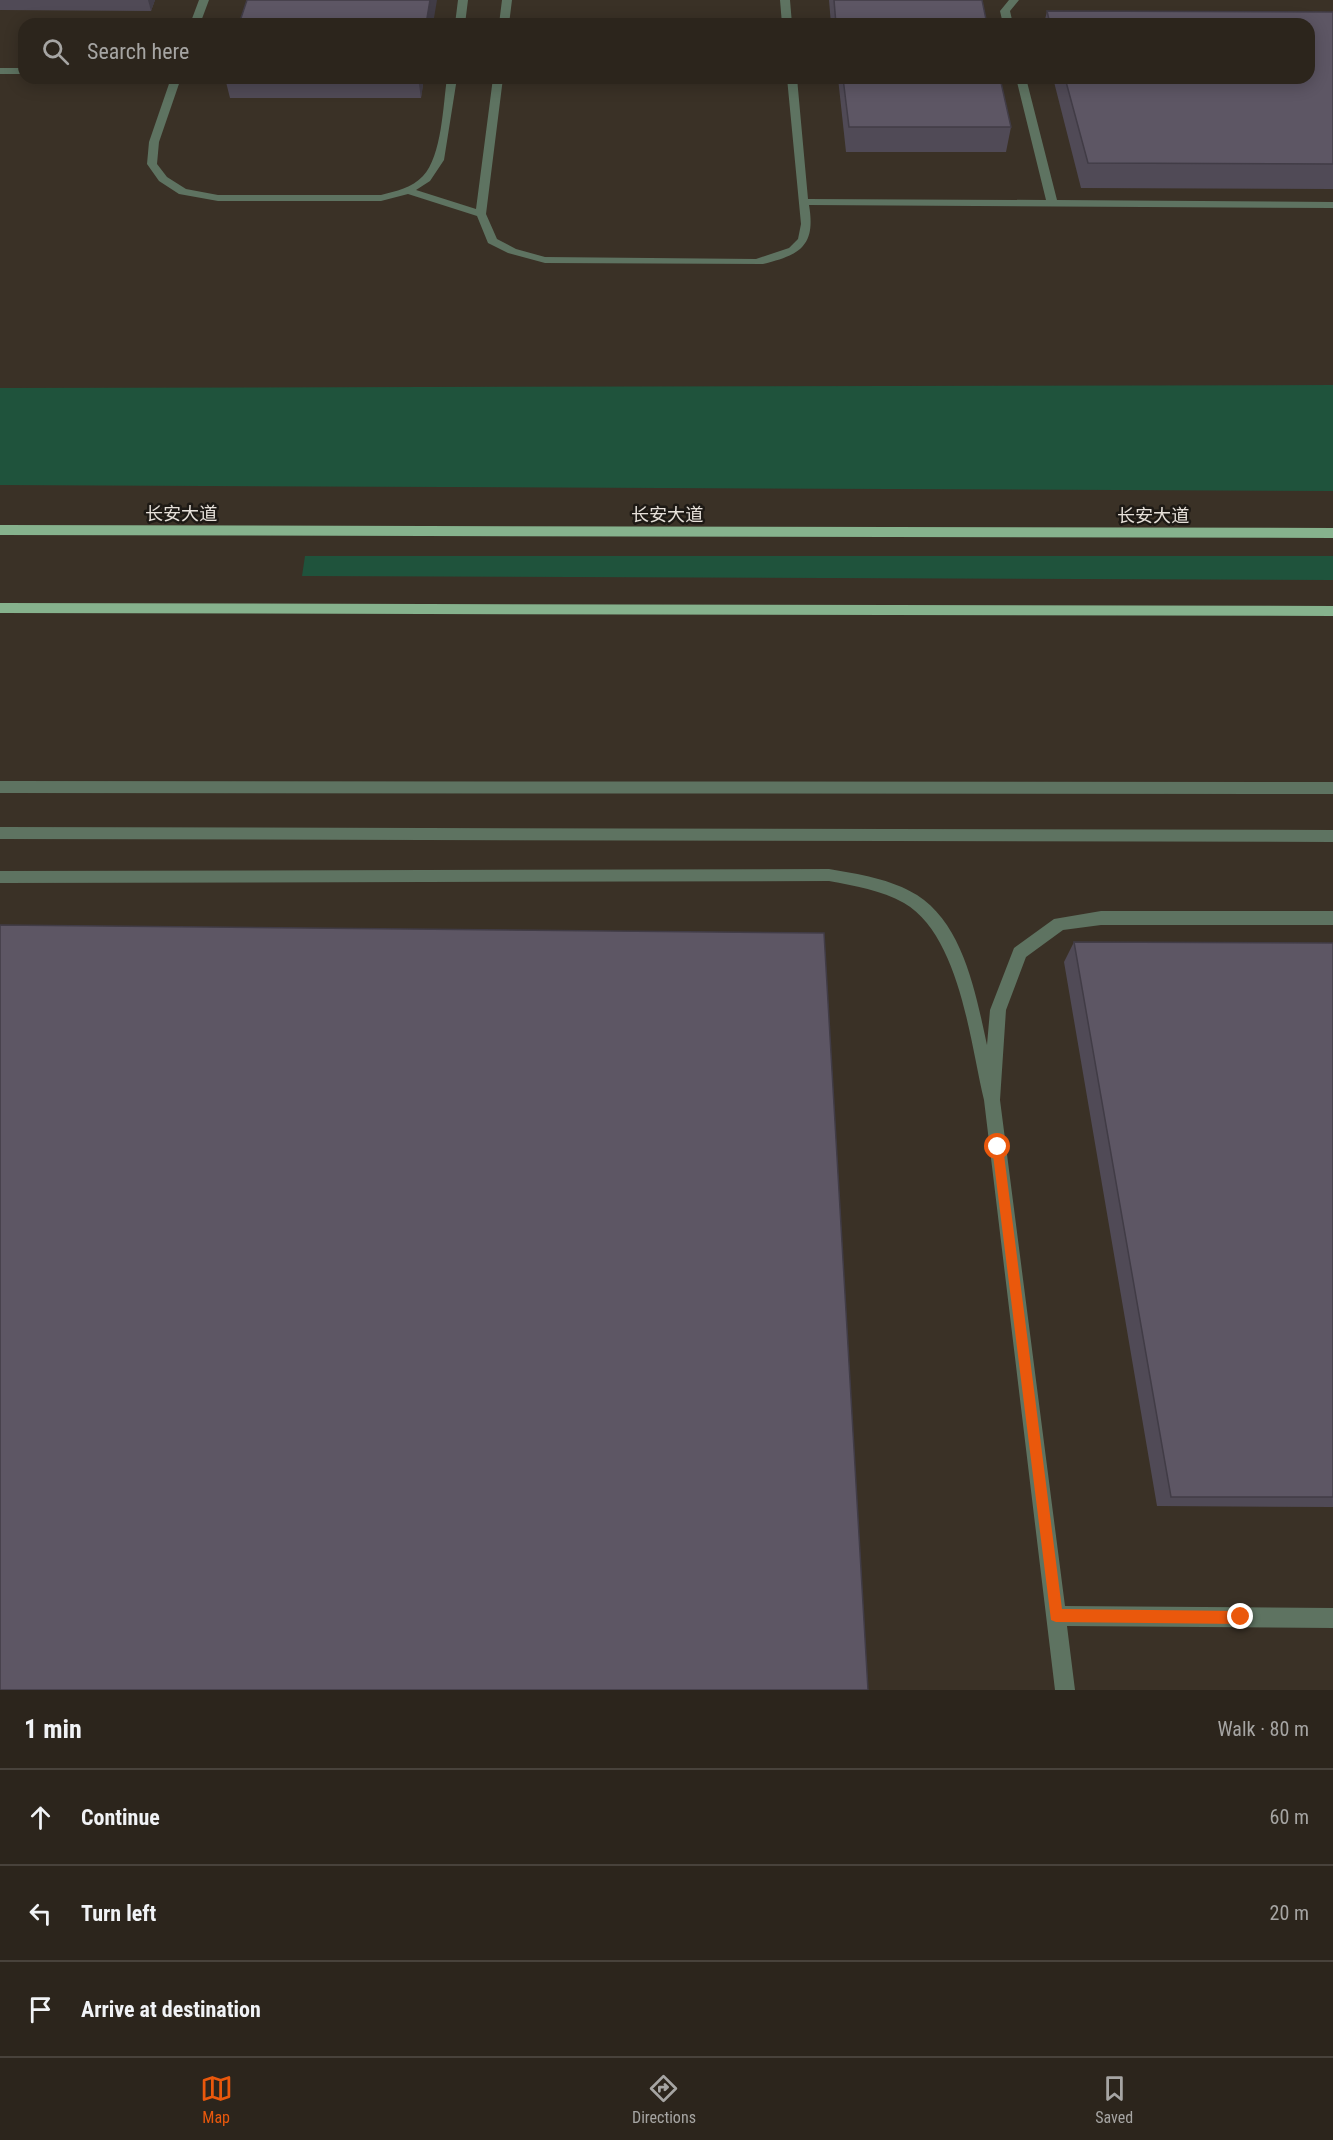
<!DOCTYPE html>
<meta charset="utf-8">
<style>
:root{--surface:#2c251c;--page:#383129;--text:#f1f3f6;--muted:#a6a5a3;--line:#48423b;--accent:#ea580c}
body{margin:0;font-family:"Roboto Condensed","Noto Sans SC",sans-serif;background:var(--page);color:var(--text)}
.stop{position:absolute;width:18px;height:18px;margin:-14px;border:4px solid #ea580c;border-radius:50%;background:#fff}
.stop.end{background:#ea580c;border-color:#fff;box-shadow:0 2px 6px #0008}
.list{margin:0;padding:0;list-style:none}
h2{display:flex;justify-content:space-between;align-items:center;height:78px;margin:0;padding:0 24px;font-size:26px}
h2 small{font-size:20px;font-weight:400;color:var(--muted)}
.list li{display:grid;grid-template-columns:39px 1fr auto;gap:18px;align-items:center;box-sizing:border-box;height:96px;padding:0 24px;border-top:2px solid var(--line)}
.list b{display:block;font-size:22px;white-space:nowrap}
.list em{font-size:20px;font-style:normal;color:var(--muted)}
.icon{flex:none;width:33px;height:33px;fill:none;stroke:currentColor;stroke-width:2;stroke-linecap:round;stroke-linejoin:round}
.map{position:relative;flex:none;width:1333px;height:1690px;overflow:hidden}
.search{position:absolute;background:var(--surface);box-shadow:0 3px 15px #0003;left:18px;right:18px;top:18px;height:66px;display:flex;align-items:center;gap:15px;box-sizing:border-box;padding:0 21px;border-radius:18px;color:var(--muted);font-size:22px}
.sheet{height:366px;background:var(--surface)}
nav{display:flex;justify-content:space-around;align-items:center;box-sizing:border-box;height:84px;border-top:2px solid var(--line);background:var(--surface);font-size:16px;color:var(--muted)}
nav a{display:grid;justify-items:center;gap:3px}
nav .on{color:var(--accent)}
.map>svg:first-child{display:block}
</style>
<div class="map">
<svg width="1333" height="1690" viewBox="0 0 1333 1690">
<rect width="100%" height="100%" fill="#3a3126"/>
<!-- green -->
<path fill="#1f533c" d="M1333,385V491L0,485V388Z
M305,556H1333V580L302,576Z"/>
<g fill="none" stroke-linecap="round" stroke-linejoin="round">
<!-- minor -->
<path fill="#5e7361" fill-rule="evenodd" d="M199,0H209L200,24H190Z
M458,0H468L465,24H455Z
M502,0H512L509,24H499Z
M780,0H790L792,24H782Z
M1009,0H1019L1010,11L1013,24H1003L1000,11Z
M0,68H24V74H0Z
M171,78H181L159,142L157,164L167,177L186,189L218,195H381C396,191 412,188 423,176C442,156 443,105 447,78H457L444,160L430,181L416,190L476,209L493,78H503L486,214L497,239L516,249L545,257L756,259L789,248L798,239L801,224L787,78H797L808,199L1046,200L1016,78H1026L1057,200L1333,202V208L809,205C816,246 800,255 763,264L545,263L508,253L488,243L477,216L408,194L381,201H218L179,194L159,181L147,164L149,142Z
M0,781L1333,782V794L0,793Z
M0,827L1333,830V842L0,839Z
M829,869C859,874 891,879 917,895C964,925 976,995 987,1045L990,1010L1014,948L1054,919L1101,911H1333V925H1101L1063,930L1026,957L1006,1010L1000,1100L1065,1606L1333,1608V1628L1067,1626L1075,1690H1055L984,1100C970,1042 960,936 904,903C881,890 855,886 829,881L0,883V871Z"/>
<!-- major -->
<path fill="#86b28d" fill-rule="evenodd" d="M0,525L1333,528V538L0,535Z
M0,603L1333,606V616L0,613Z"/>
</g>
<!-- wall -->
<path fill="#504a56" d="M0,0H155L151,11L0,10Z
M829,0H982L987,24H831Z
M1047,11L1333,12V189L1081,188L1053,78H1309V24H1044Z
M225,78H424L421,98H230Z
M838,78H1000L1011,127L1006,152H846Z
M1074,942L1333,943V1507L1157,1506L1064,962Z"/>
<!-- shaded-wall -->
<path fill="#413c46" d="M148,0H155L151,11Z
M430,0H437L433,24H426Z
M418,78H424L421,98Z"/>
<!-- building -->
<path fill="#5d5664" stroke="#413c46" stroke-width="1.5" d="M247,0H430L426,24H239Z
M834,0H982L987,24H836Z
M1047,11L1333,12V164L1088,163L1065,78H1309V24H1050Z
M843,78H1000L1011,127H849Z
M0,925L824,933L868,1690H0Z
M1074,942L1333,943V1497H1171Z"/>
<!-- route -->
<path fill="#ea580c" d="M998,1142L1003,1147L1062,1609L1241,1611L1245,1612L1247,1617L1245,1622L1241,1624L1056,1622L1051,1620L992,1147Z"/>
<g text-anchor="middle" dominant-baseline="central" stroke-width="5" stroke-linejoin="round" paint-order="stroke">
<!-- street labels -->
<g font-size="18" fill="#e6e0d9" stroke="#1e1a15">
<text x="181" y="513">长安大道</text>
<text x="667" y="514">长安大道</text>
<text x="1153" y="515">长安大道</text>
</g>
</g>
</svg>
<div class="stop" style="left:998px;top:1147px"></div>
<div class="stop end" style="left:1241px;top:1617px"></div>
<div class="search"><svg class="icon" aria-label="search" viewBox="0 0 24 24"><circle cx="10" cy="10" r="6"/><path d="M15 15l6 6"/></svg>Search here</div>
</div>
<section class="sheet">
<h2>1 min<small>Walk · 80 m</small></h2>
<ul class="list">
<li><svg class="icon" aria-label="ahead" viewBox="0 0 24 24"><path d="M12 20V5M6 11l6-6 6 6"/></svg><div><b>Continue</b></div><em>60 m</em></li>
<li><svg class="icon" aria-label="left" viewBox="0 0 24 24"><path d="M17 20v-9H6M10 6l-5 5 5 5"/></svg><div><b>Turn left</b></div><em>20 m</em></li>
<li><svg class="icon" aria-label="arrive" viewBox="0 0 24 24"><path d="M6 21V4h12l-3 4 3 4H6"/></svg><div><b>Arrive at destination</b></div></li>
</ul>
</section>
<nav>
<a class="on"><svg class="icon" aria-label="map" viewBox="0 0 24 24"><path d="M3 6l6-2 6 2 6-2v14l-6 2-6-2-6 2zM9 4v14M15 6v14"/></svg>Map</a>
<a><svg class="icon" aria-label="directions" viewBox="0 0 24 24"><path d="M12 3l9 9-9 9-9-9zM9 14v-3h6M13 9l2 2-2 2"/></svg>Directions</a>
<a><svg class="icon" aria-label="saved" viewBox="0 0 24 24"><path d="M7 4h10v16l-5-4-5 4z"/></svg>Saved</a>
</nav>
